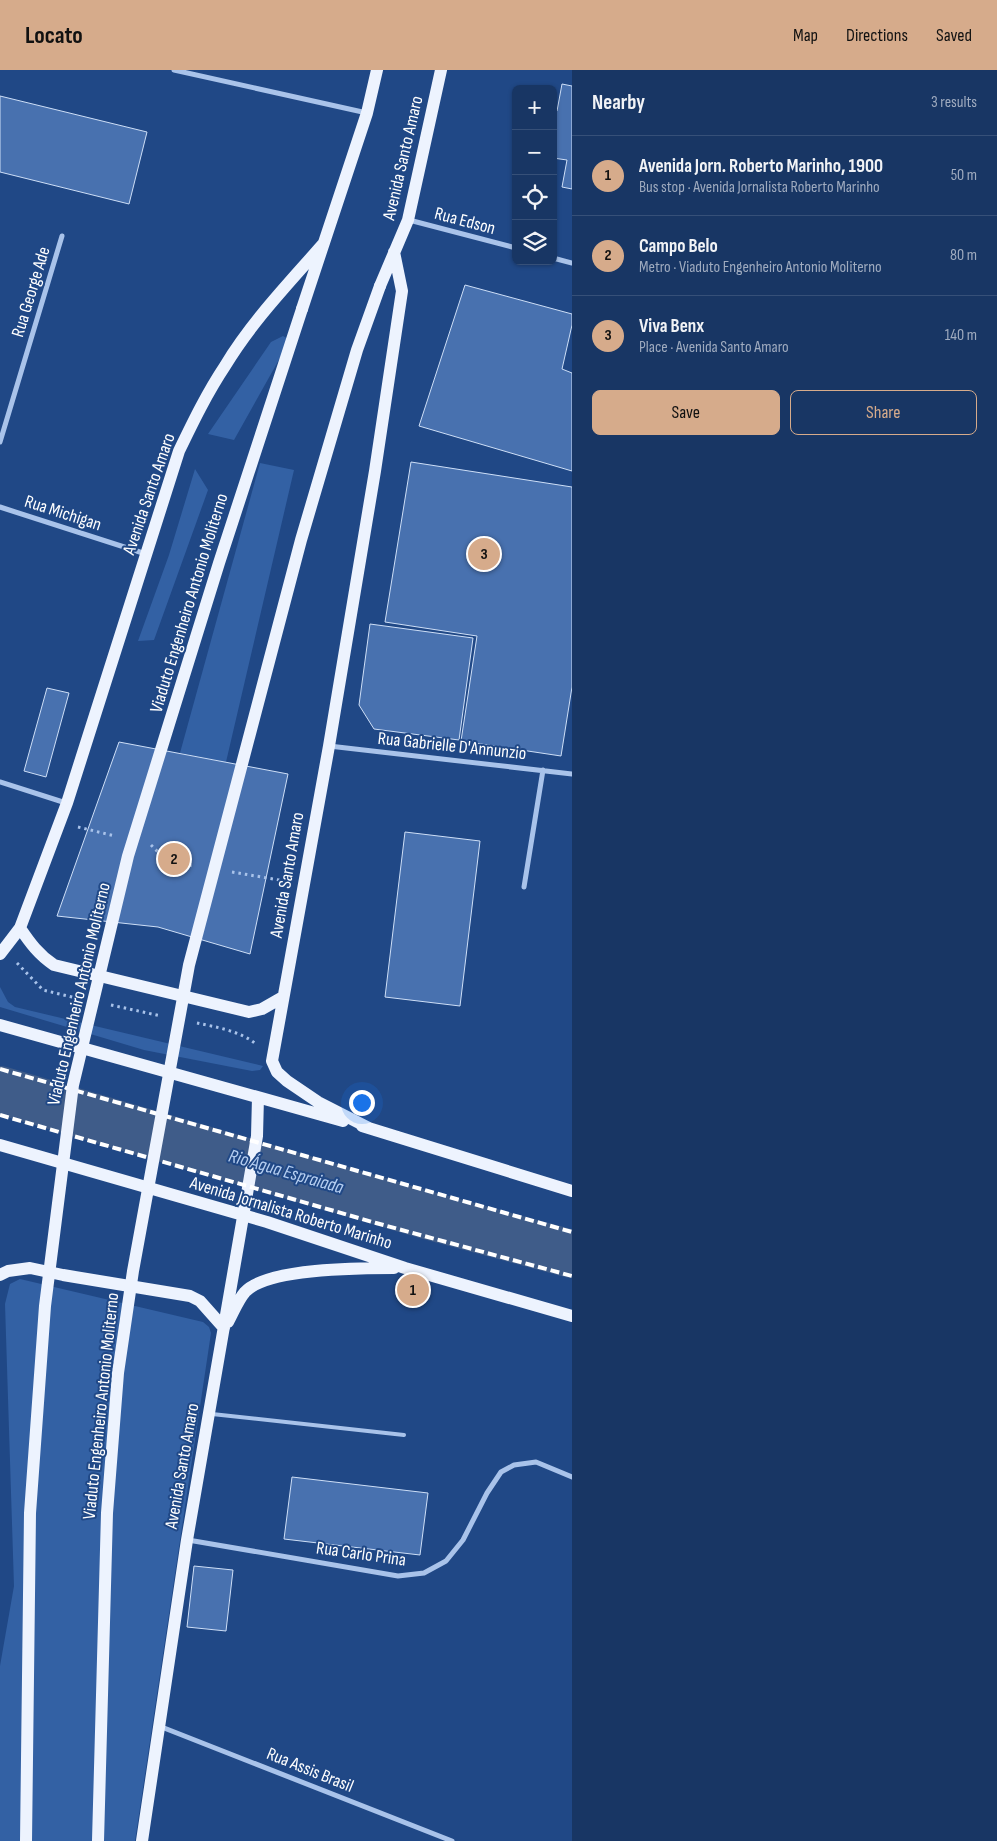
<!DOCTYPE html>
<meta charset="utf-8">
<style>
:root{--surface:#183664;--page:#213e6a;--text:#f1f3f6;--muted:#9fabbf;--line:#365078;--accent:#d6ab8b}
body{margin:0;font-family:"Sofia Sans Condensed",sans-serif;background:var(--page);color:var(--text)}
.controls{position:absolute;right:15px;top:15px;display:grid;overflow:hidden;border-radius:8px;box-shadow:0 1px 4px #0004}
.controls button{width:45px;height:45px;display:grid;place-items:center;padding:0;border:0;border-bottom:1px solid var(--line);background:var(--surface);color:var(--text);font:25px sans-serif}
.you{position:absolute;left:361px;top:1032px;width:18px;height:18px;margin:-12px;border:4px solid #fff;border-radius:50%;background:#1a73e8;box-shadow:0 0 0 8px #1a73e833}
.badge{display:grid;place-items:center;width:32px;height:32px;border-radius:50%;background:var(--accent);color:#111;font-size:16px;font-weight:700}
.pin{position:absolute;translate:-50% -50%;border:2px solid #fff;box-shadow:0 1px 5px #0006}
.list{margin:0;padding:0;list-style:none}
h2{display:flex;justify-content:space-between;align-items:center;height:65px;margin:0;padding:0 20px;font-size:21px}
h2 small{font-size:16px;font-weight:400;color:var(--muted)}
.list li{display:grid;grid-template-columns:32px 1fr auto;gap:15px;align-items:center;box-sizing:border-box;height:80px;padding:0 20px;border-top:1px solid var(--line)}
.list b{display:block;font-size:19px;white-space:nowrap}
.list p{margin:0;font-size:16px;white-space:nowrap;color:var(--muted)}
.list em{font-size:16px;font-style:normal;color:var(--muted)}
.actions{display:flex;gap:10px;padding:15px 20px}
.actions a{flex:1;padding:11px 0;border:1px solid var(--accent);border-radius:8px;text-align:center;font-size:18px;color:var(--accent)}
.actions .main{background:var(--accent);color:#111}
.icon{flex:none;width:28px;height:28px;fill:none;stroke:currentColor;stroke-width:2;stroke-linecap:round;stroke-linejoin:round}
.map{position:relative;flex:none;width:572px;height:1771px;overflow:hidden}
header{display:flex;align-items:center;gap:30px;box-sizing:border-box;height:70px;padding:0 25px;background:var(--accent);color:#111}
header strong{font-size:24px}
nav{display:flex;gap:28px;margin-inline-start:auto;font-size:18px}
main{display:flex}
aside{flex:1;background:var(--surface)}
.map>svg:first-child{display:block}
</style>
<header>
<strong>Locato</strong>
<nav><a>Map</a><a>Directions</a><a>Saved</a></nav>
</header>
<main>
<div class="map">
<svg width="572" height="1771" viewBox="0 0 572 1771">
<rect width="100%" height="100%" fill="#204886"/>
<!-- green -->
<path fill="#3361a4" d="M283,266L290,270L234,370L208,364L271,272Z
M260,393L294,400L226,692L180,683Z
M195,399L208,420L154,570L138,571L169,485Z
M0,917L8,932L15,937L263,996L260,1000L252,1001L144,980L0,937Z
M20,1209L203,1252L209,1257L211,1263L135,1771H0V1596L14,1516L5,1234L10,1214Z"/>
<g fill="none" stroke-linecap="round" stroke-linejoin="round">
<!-- river -->
<path stroke="#3f5c89" stroke-width="48" d="M0,1020L423,1144L572,1184"/>
</g>
<!-- building -->
<path fill="#4871af" stroke="#cedff7" d="M562,14L572,16V119L562,117L567,90L553,88V40L557,41Z
M0,26L147,62L129,134L0,102Z
M465,215L572,244V255L562,299L572,303V401L419,356Z
M411,392L572,417V617L561,686L461,671L477,566L385,552Z
M370,554L473,568L459,670L374,659L359,635Z
M47,618L69,623L46,707L24,701Z
M119,672L288,704L250,884L158,857L57,846Z
M405,762L480,771L460,936L385,927Z
M292,1407L428,1423L420,1485L284,1469Z
M194,1496L233,1500L226,1561L187,1557Z"/>
<g fill="none" stroke-linecap="round" stroke-linejoin="round">
<!-- path -->
<path stroke="#a9c3ea" stroke-width="3" stroke-dasharray="2.5 4" stroke-linecap="butt" d="M78,757L115,766
M151,775L168,792L194,796
M232,802L285,811
M17,893L43,920L76,928
M111,935L161,946
M197,953C216,957 240,961 256,974"/>
<!-- service -->
<path stroke="#a9c3ea" stroke-width="4" d="M212,1344L404,1365"/>
<!-- minor -->
<path stroke="#a9c3ea" stroke-width="5" d="M174,0L367,43
M409,150L516,178
M553,188L572,193
M0,372L62,166
M0,437L146,484
M329,676L572,704
M0,712L66,733
M524,817L543,700
M188,1470L398,1506L424,1503L446,1491L463,1470L487,1423L501,1402L514,1395L536,1392L572,1407
M159,1656L452,1771"/>
<!-- primary -->
<path stroke="#edf3fe" stroke-width="12" d="M380,216L408,150L441,0
M302,239L367,43L377,0
M20,858C30,873 39,885 54,895L249,942L262,939L283,927
M0,884L20,858L67,733L179,381C193,352 207,323 225,296C252,251 290,212 324,173
M0,955L343,1051
M362,1056L572,1121
M369,1058L318,1032L287,1011L277,1002L272,991L329,676L375,401L402,221L394,182
M0,1075L267,1152L405,1198L572,1246
M0,1205L8,1201L30,1198L63,1205L190,1226L200,1231L224,1258
M228,1252C233,1243 238,1230 245,1222C267,1198 361,1198 394,1198
M142,1771L187,1470L257,1066L258,1027"/>
<!-- rail -->
<path stroke="#fff" stroke-width="4" stroke-dasharray="9 4" stroke-linecap="butt" d="M0,999L572,1162
M0,1045L376,1153L572,1206"/>
<!-- primary-bridge -->
<path stroke="#edf3fe" stroke-width="12" d="M26,1771L30,1443L45,1236L73,1015L128,786L219,493L302,239
M98,1771L107,1443L118,1303L133,1201L189,895L301,470L357,280L380,216"/>
</g>
<g text-anchor="middle" dominant-baseline="central" stroke-width="4" stroke-linejoin="round" paint-order="stroke">
<!-- street labels -->
<g font-size="18" fill="#fff" stroke="#204886">
<text transform="translate(403 88) rotate(-77)">Avenida Santo Amaro</text>
<text transform="translate(465 151) rotate(15)">Rua Edson</text>
<text transform="translate(31 222) rotate(-73)">Rua George Ade</text>
<text transform="translate(149 424) rotate(-71)">Avenida Santo Amaro</text>
<text transform="translate(63 443) rotate(18)">Rua Michigan</text>
<text transform="translate(189 533) rotate(-73)">Viaduto Engenheiro Antonio Moliterno</text>
<text transform="translate(452 676) rotate(6)">Rua Gabrielle D'Annunzio</text>
<text transform="translate(287 805) rotate(-80)">Avenida Santo Amaro</text>
<text transform="translate(79 924) rotate(-77)">Viaduto Engenheiro Antonio Moliterno</text>
<text transform="translate(291 1143) rotate(17)">Avenida Jornalista Roberto Marinho</text>
<text transform="translate(101 1336) rotate(-84)">Viaduto Engenheiro Antonio Moliterno</text>
<text transform="translate(182 1396) rotate(-80)">Avenida Santo Amaro</text>
<text transform="translate(361 1484) rotate(8)">Rua Carlo Prina</text>
<text transform="translate(310 1700) rotate(22)">Rua Assis Brasil</text>
</g>
<!-- water labels -->
<g font-size="19" font-style="italic" fill="#b5cef1" stroke="#204886">
<text transform="translate(286 1102) rotate(16)">Rio Água Espraiada</text>
</g>
</g>
</svg>
<div class="controls">
<button>+</button>
<button>−</button>
<button><svg class="icon" aria-label="locate" viewBox="0 0 24 24"><circle cx="12" cy="12" r="6"/><path d="M12 2v4M12 18v4M2 12h4M18 12h4"/></svg></button>
<button><svg class="icon" aria-label="layers" viewBox="0 0 24 24"><path d="M12 4l9 5-9 5-9-5zM3 14l9 5 9-5"/></svg></button>
</div>
<div class="you"></div>
<div class="pin badge" style="left:413px;top:1220px">1</div>
<div class="pin badge" style="left:174px;top:789px">2</div>
<div class="pin badge" style="left:484px;top:484px">3</div>
</div>
<aside>
<h2>Nearby<small>3 results</small></h2>
<ul class="list">
<li><span class="badge">1</span><div><b>Avenida Jorn. Roberto Marinho, 1900</b><p>Bus stop · Avenida Jornalista Roberto Marinho</p></div><em>50 m</em></li>
<li><span class="badge">2</span><div><b>Campo Belo</b><p>Metro · Viaduto Engenheiro Antonio Moliterno</p></div><em>80 m</em></li>
<li><span class="badge">3</span><div><b>Viva Benx</b><p>Place · Avenida Santo Amaro</p></div><em>140 m</em></li>
</ul>
<div class="actions"><a class="main">Save</a><a>Share</a></div>
</aside>
</main>
